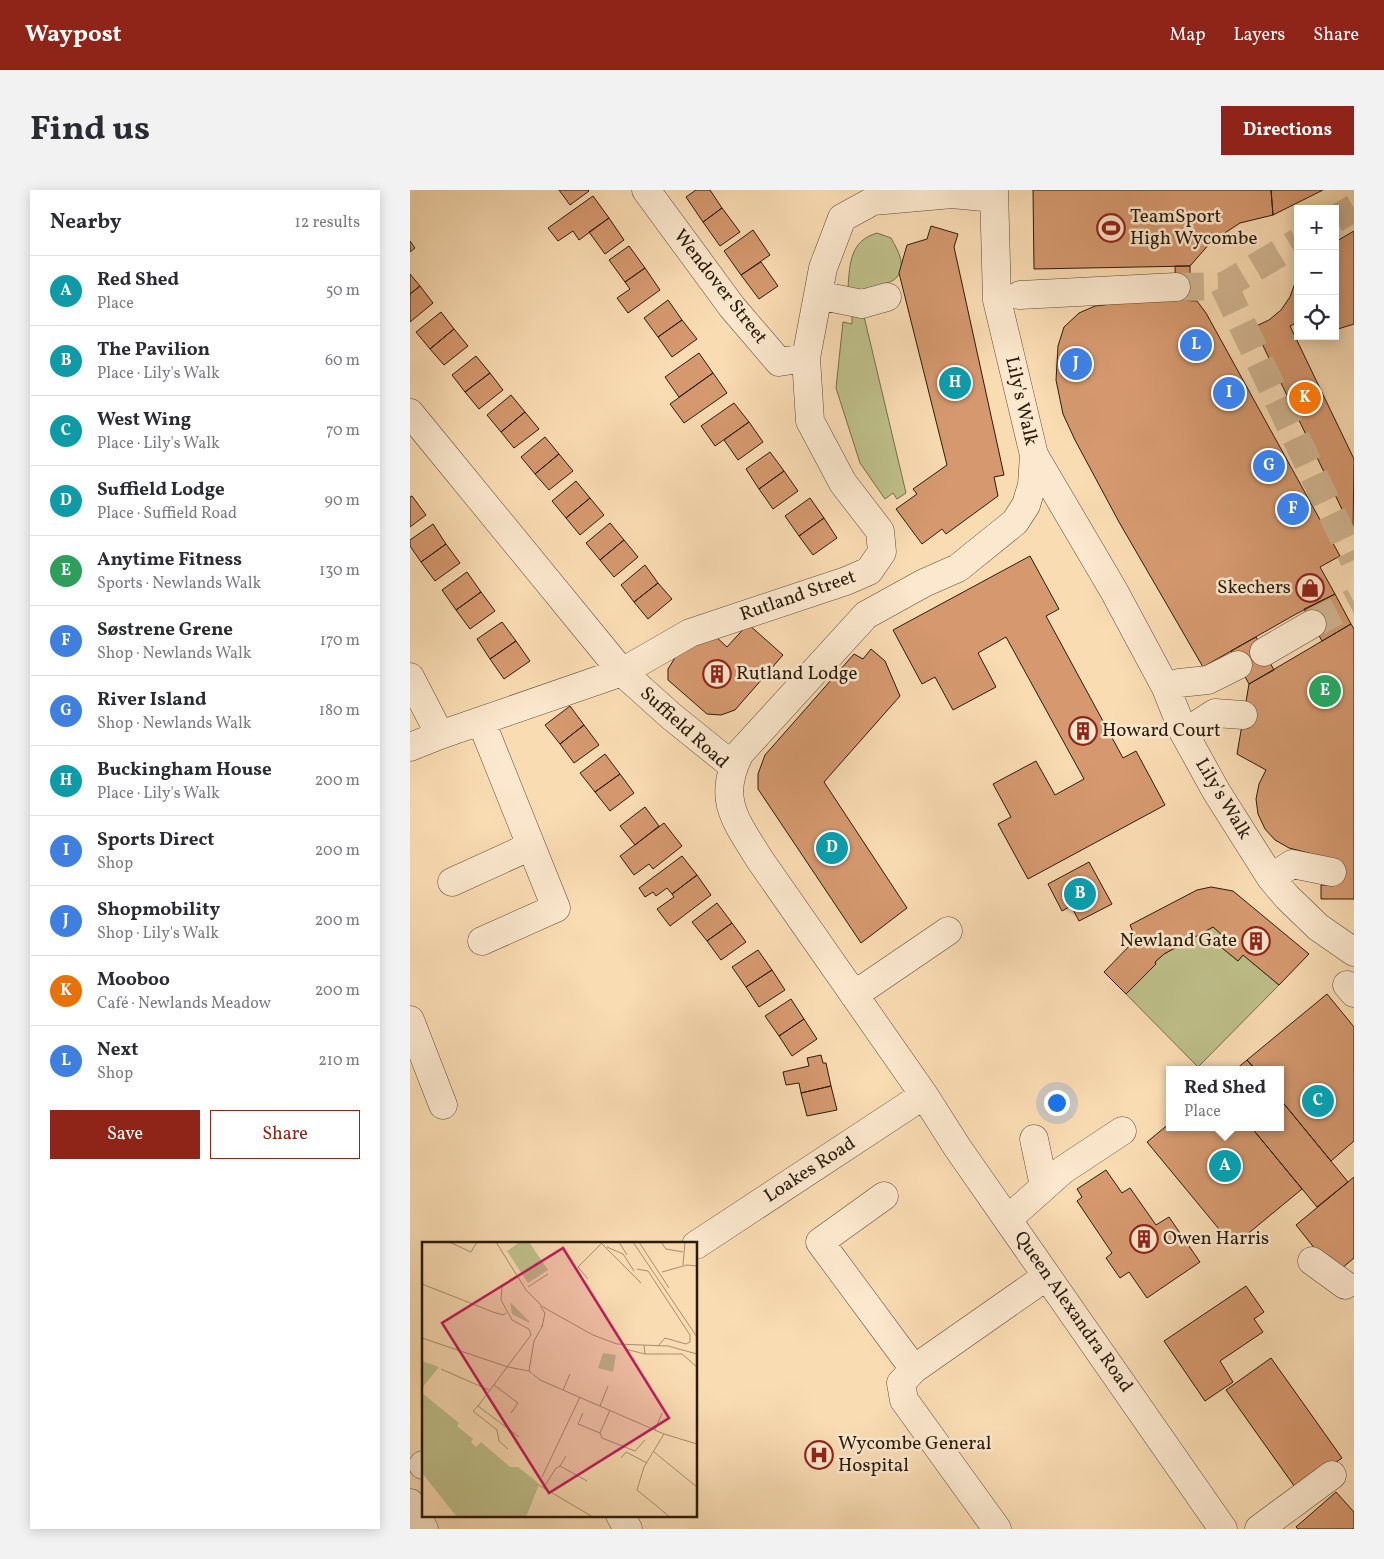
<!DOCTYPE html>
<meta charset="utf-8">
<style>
:root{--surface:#fff;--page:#f2f2f3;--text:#2b2b33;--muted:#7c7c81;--line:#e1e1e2;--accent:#8f2418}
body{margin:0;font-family:Vollkorn,serif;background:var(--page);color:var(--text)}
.controls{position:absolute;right:15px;top:15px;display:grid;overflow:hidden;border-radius:0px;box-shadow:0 2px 12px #0003}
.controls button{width:45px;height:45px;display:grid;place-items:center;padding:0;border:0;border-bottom:1px solid var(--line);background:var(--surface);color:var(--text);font:25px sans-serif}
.you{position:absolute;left:646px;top:912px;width:18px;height:18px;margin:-12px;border:4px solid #fff;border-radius:50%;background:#1a73e8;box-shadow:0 0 0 8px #1a73e833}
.badge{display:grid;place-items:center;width:32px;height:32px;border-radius:50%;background:var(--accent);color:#fff;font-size:16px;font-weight:700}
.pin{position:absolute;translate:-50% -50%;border:2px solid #fff;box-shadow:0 1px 5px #0006}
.popup{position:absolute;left:756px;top:876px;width:118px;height:65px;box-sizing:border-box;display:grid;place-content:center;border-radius:0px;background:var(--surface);filter:drop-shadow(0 1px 4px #0005);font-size:16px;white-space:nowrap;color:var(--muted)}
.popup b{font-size:19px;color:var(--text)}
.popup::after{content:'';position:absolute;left:50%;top:100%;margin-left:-10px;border:10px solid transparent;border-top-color:var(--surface)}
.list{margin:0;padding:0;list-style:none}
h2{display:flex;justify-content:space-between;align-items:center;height:65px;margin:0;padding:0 20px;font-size:21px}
h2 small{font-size:16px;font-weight:400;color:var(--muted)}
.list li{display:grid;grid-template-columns:32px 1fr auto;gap:15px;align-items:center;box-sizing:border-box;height:70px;padding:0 20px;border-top:1px solid var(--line)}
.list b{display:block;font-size:19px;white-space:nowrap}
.list p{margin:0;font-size:16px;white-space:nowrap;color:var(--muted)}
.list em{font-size:16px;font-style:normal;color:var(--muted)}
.actions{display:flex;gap:10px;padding:15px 20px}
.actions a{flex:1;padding:11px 0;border:1px solid var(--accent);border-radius:0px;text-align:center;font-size:18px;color:var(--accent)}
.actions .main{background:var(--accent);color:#fff}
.icon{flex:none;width:28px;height:28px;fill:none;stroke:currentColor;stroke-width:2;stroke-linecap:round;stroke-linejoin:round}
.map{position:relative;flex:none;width:944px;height:1339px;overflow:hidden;border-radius:0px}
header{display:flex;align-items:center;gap:30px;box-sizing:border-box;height:70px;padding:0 25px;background:var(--accent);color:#fff}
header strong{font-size:24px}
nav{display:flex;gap:28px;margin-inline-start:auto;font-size:18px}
.intro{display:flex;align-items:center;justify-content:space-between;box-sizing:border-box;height:120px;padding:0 30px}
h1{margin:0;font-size:35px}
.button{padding:12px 22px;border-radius:0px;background:var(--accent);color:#fff;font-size:18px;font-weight:700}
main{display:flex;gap:30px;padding:0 30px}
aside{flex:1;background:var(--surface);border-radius:0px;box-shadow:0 2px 12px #0003}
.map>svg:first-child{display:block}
</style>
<header>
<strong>Waypost</strong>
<nav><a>Map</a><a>Layers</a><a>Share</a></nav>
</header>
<div class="intro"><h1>Find us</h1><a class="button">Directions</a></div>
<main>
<aside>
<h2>Nearby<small>12 results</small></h2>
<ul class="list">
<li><span class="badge" style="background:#0f9aa8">A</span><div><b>Red Shed</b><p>Place</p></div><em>50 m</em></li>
<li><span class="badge" style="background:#0f9aa8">B</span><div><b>The Pavilion</b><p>Place · Lily's Walk</p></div><em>60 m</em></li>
<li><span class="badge" style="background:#0f9aa8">C</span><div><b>West Wing</b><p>Place · Lily's Walk</p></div><em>70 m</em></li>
<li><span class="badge" style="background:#0f9aa8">D</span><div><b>Suffield Lodge</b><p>Place · Suffield Road</p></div><em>90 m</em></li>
<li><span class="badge" style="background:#2e9e5b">E</span><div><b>Anytime Fitness</b><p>Sports · Newlands Walk</p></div><em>130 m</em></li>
<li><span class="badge" style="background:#3f7fe0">F</span><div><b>Søstrene Grene</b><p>Shop · Newlands Walk</p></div><em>170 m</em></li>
<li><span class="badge" style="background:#3f7fe0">G</span><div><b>River Island</b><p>Shop · Newlands Walk</p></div><em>180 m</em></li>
<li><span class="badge" style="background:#0f9aa8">H</span><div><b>Buckingham House</b><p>Place · Lily's Walk</p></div><em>200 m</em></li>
<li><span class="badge" style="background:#3f7fe0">I</span><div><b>Sports Direct</b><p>Shop</p></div><em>200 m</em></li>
<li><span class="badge" style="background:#3f7fe0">J</span><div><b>Shopmobility</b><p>Shop · Lily's Walk</p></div><em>200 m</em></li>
<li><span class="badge" style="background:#e8710a">K</span><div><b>Mooboo</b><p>Café · Newlands Meadow</p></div><em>200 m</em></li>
<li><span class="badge" style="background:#3f7fe0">L</span><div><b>Next</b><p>Shop</p></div><em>210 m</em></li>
</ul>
<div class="actions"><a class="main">Save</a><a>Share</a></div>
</aside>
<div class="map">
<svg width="944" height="1339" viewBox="0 0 944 1339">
<rect width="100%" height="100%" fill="#fadcb3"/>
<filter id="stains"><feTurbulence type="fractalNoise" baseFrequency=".004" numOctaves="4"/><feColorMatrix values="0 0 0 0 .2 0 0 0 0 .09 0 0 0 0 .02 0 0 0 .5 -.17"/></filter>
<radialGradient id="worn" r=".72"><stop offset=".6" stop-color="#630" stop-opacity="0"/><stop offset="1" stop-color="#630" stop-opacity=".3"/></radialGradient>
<!-- green -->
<path fill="#bfc08b" stroke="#746e4b" d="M467,43L481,48C487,59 498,76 486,88C482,93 470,94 464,97C455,100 447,103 438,97C440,73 440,51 467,43Z
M442,120L453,122L496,303L487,309L483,303L475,309L450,273L426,198L433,132L442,134Z
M803,737L812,745L806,753L828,771L833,765L869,795L788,877L716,804L746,774L745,772L754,764Z"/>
<!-- building -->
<path fill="#d6996f" stroke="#281b0b" d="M149,0H178L179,1L160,15Z
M286,0H300L312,18L293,32L276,7Z
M623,0H861L863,25L830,33L801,52L780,76L624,79Z
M861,0H913L863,25Z
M183,6L199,28L169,50L163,41L148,51L138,38Z
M312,18L330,42L310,56L293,32Z
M199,28L214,50L195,64L179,42Z
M521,36L548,44L544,57L594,285L584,287L588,306L536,344L532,339L512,354L486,319L507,304L503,299L537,275L489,83L497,55L517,49Z
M343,40L360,65L331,85L314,61Z
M944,41V134L928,139L925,133V52Z
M0,51L5,58L0,62Z
M219,56L235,78L215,92L199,70Z
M351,72L368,96L349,109L331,85Z
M765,76H780V110H766Z
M888,76V132L880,136L944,269L943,342L844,137L859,130L871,120L880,107L885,93L886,77Z
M235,78L250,100L218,123L207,108L220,99L215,92Z
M0,84L10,96L0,104Z
M10,96L23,113L0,132V104Z
M258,110L272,130L248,147L234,128Z
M766,110L787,111L796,123L930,366L910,377L925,404L886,424L793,477L709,332L665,250L653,224L646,190L648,156L654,137L669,123L685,116L718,112Z
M31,122L44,139L20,159L6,142Z
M272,130L287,149L262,167L248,147Z
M44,139L58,156L34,175L20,159Z
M289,163L303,183L269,207L255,187Z
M66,166L80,183L55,202L42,185Z
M80,183L93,200L69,219L55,202Z
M303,183L317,203L274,233L260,214Z
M101,205L115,222L91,242L77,225Z
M324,213L339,232L305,256L291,236Z
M115,222L129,239L104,258L91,242Z
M339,232L353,252L328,270L314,250Z
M135,247L149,264L125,284L111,267Z
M360,262L374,281L349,299L336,279Z
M149,264L163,281L139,300L125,284Z
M374,281L388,301L363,319L349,299Z
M166,291L180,308L156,328L142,311Z
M2,306L16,325L0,337V307Z
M180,308L194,325L170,345L156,328Z
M400,308L414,328L389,346L375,326Z
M414,328L427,348L403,365L389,346Z
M200,333L214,350L190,370L176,353Z
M23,334L36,354L11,372L0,356V350Z
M214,350L228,367L204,387L190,370Z
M36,354L50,373L25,391L11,372Z
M620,366L649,419L636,426L713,568L726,561L755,615L618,689L588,634L601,627L583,594L626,571L645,605L674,589L596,447L568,463L586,497L543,520L525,487L512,494L483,440Z
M235,375L248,393L224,412L211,395Z
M57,382L71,402L46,420L32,400Z
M248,393L262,409L238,429L224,412Z
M71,402L85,421L60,439L46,420Z
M925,404L941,434L912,451L894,419Z
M92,432L106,451L80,469L67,449Z
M338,434L373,465L325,520L311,525L297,524L258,490V479L266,466L281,454L304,445L317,457Z
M941,434L944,439V709H911V695H922V669L879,658L865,650L855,639L848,624L846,609L849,594L856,580L827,564L839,494Z
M846,447L864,480L839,494L821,461Z
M106,451L120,471L94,489L80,469Z
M461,459L475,471L490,506L414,592L497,718L451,753L348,599V584L355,565L444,464L453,469Z
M160,516L174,535L150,554L135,535Z
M174,535L189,555L164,573L150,554Z
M195,564L210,584L185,602L170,583Z
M210,584L224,603L200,621L185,602Z
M235,617L249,636L225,655L210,636Z
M254,633L272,656L243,679L239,674L224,685L210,666Z
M272,666L287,685L262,704L257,698L246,706L243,702L235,707L229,698Z
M679,672L702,714L669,731L661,716L652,721L638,694Z
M287,685L301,705L260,736L247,719L264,707L262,704Z
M801,697L823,701L899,764L869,795L833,765L828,771L806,753L812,745L803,737L754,764L745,772L746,774L716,804L694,782L726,749L720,735L787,700Z
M307,713L322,733L297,751L282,732Z
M322,733L336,752L311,770L297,751Z
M348,760L362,780L336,797L322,777Z
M362,780L375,800L349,817L336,797Z
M917,804L944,837V951L921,971L870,909V880H846L837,870Z
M381,809L394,829L369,846L355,826Z
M394,829L407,849L382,866L369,846Z
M411,865L413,873H416L421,896L391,903L389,893L376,895L373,882L399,876L397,868Z
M837,870L846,880H825Z
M421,896L427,920L397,926L391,903Z
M870,909L938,992L907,1017L841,937H870Z
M760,933V937H841L892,999L823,1056L737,952Z
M696,980L712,1003L720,998L746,1035L759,1027L790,1072L737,1108L719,1082L710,1088L696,1068L702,1063L667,1011L672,1007L667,999Z
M944,987V1068L925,1084L886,1035Z
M836,1096L854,1122L844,1129L853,1142L810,1171L823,1192L795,1211L754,1151Z
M861,1168L932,1268L887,1300L816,1200Z
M926,1302L944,1322V1339H888L886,1337Z"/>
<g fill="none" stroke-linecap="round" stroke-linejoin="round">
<!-- minor-tunnel -->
<path stroke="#d0b591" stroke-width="28" stroke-dasharray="28 14" stroke-linecap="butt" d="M925,29L944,18
M814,96L944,370
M766,97L814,96L888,52
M902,434L944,412"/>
<defs>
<path id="minor" d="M236,0L322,117L369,172L396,168
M584,0L587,110L624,265L704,401L756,498L774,543L806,601L861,688L877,707L908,737L944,762
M408,105L452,114L477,107
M610,105L766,97
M0,223L212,482L261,526L323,576
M624,265L622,295L616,315L605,332L548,378L514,393L456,425L330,563C306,609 326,631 350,670L514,905L547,957L813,1339
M854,462L902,434
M0,487L30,545
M769,493L798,490L828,475
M71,531L146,718L72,751
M774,543L805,523L833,525
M0,557L30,545L212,482L280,443L436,391L459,381L472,362L470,341L433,293L400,231L396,168L413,78L432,28L463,11L542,4L584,8
M861,688L882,674L922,682
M42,692L121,656
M937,795L944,803
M444,805L538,741
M0,830L33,915
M624,949L634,996
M474,1006L410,1052L504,1179L637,1086
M598,1029L653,980L712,941
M286,1055L514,905
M902,1071L935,1095
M504,1179L491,1193L494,1210L587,1339
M13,1275H14
M0,1313L14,1339
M210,1325L218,1339
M849,1339L922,1285"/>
</defs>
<!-- minor casing -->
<use href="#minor" stroke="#5c4b35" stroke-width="29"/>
<!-- minor -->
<use href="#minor" stroke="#fce8ce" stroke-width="28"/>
</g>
<!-- icons -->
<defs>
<symbol id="stadium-ring" viewBox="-11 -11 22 22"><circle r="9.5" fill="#fce8ce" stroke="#8f2418" stroke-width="1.5"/><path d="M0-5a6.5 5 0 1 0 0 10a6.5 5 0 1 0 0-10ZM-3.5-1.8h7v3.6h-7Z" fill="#8f2418"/></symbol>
<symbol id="shop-ring" viewBox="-11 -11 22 22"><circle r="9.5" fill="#fce8ce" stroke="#8f2418" stroke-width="1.5"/><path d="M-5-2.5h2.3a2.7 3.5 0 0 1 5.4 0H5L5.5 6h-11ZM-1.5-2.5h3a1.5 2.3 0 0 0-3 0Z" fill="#8f2418"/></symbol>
<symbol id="building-ring" viewBox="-11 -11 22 22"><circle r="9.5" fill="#fce8ce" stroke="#8f2418" stroke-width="1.5"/><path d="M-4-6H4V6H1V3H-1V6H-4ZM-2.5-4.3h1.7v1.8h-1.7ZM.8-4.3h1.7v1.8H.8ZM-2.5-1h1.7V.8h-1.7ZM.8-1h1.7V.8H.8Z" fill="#8f2418"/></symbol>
<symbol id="hospital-ring" viewBox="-11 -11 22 22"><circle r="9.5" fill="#fce8ce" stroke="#8f2418" stroke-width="1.5"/><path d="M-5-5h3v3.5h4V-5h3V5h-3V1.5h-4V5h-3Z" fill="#8f2418"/></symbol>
</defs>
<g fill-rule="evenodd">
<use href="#stadium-ring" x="685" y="22" width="32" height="32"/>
<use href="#shop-ring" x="884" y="382" width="32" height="32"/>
<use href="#building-ring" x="291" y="468" width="32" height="32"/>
<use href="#building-ring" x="657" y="525" width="32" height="32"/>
<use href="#building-ring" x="830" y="735" width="32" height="32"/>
<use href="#building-ring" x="718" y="1033" width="32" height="32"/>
<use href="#hospital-ring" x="393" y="1249" width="32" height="32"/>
</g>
<g text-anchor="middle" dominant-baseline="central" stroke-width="5" stroke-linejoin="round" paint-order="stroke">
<!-- poi labels -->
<g font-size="19" fill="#281b0b" stroke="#fce8ce" text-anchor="start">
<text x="720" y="27">TeamSport<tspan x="720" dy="22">High Wycombe</tspan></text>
<text x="881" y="398" text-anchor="end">Skechers</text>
<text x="326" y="484">Rutland Lodge</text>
<text x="692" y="541">Howard Court</text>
<text x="827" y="751" text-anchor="end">Newland Gate</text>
<text x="753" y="1049">Owen Harris</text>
<text x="428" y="1254">Wycombe General<tspan x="428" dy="22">Hospital</tspan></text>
</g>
<!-- street labels -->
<g font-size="19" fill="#281b0b" stroke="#fce8ce">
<text transform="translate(310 97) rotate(52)">Wendover Street</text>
<text transform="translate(611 211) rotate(77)">Lily's Walk</text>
<text transform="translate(388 406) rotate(-19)">Rutland Street</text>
<text transform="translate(274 538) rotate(42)">Suffield Road</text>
<text transform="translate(813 609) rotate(59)">Lily's Walk</text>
<text transform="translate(400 980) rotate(-33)">Loakes Road</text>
<text transform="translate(663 1122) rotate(55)">Queen Alexandra Road</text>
</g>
</g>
<!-- overview -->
<g transform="translate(12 1052)">
<rect width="275" height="275" fill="#fadcb3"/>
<path d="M98,0H107L126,28L106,41L85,9ZM88,60L108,80L107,81L90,72ZM181,111L194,113L191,130L176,126ZM0,119L17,125L0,146ZM0,151L37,181L35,184L51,197L49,200L54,205L59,200L88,225H96L115,240L116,245L104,275H35L0,231Z" fill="#bfc08b"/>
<path fill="none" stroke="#a68f70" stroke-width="1" d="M27,0L49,10L55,0M74,0L104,48L121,65L171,93L195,102L246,104L275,112M178,0L219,41M197,0L205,13M211,0L275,95M217,0L247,46M239,0L244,7L261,10M185,5L201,12L212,29M261,23L263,0M215,27L226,29L268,93V100L264,102L243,96L237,103M240,30L265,23L275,24M95,35L80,45L79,58L90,78L107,87L109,93L56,164L97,195M166,37L156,25L181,0M0,42L71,70L81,73L84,71M106,45L126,32M118,64L123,71L120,85M0,96L86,125L107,129L118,138L242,192L275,202M222,103L223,112H260L275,125M203,107L223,112M19,127L67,148M107,129L112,99L121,83M72,143L96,161L89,171M141,148L148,132M56,164L51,169L75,188L77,199L86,207M178,164L186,144M161,171L156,182L178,191L188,168M233,188L240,171M178,191L180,196L213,209L223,198M242,192L222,225L215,248L248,275M232,210L275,245M144,214L138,224L165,239M199,216L204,210L225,221M120,235L158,155M115,242L171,275M124,242L134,226L138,224"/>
<path fill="#c2185b" fill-opacity="0.15" stroke="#c2185b" stroke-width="2.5" d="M141,6L247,176L127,251L20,81Z"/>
<rect width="275" height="275" fill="none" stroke="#281b0b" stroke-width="2.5"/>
</g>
<rect width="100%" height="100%" filter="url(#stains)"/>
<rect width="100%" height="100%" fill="url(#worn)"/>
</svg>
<div class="controls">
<button>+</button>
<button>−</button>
<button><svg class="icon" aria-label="locate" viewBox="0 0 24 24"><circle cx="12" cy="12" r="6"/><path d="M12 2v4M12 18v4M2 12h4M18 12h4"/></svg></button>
</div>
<div class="you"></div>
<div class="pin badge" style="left:815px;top:976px;background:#0f9aa8">A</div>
<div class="popup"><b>Red Shed</b>Place</div>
<div class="pin badge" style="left:670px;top:704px;background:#0f9aa8">B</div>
<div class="pin badge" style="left:908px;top:911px;background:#0f9aa8">C</div>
<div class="pin badge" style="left:422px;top:658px;background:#0f9aa8">D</div>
<div class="pin badge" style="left:915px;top:501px;background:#2e9e5b">E</div>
<div class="pin badge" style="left:883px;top:319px;background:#3f7fe0">F</div>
<div class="pin badge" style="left:859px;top:276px;background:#3f7fe0">G</div>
<div class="pin badge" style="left:545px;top:193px;background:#0f9aa8">H</div>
<div class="pin badge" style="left:819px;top:203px;background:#3f7fe0">I</div>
<div class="pin badge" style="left:666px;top:174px;background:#3f7fe0">J</div>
<div class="pin badge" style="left:895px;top:208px;background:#e8710a">K</div>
<div class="pin badge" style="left:786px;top:155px;background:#3f7fe0">L</div>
</div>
</main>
